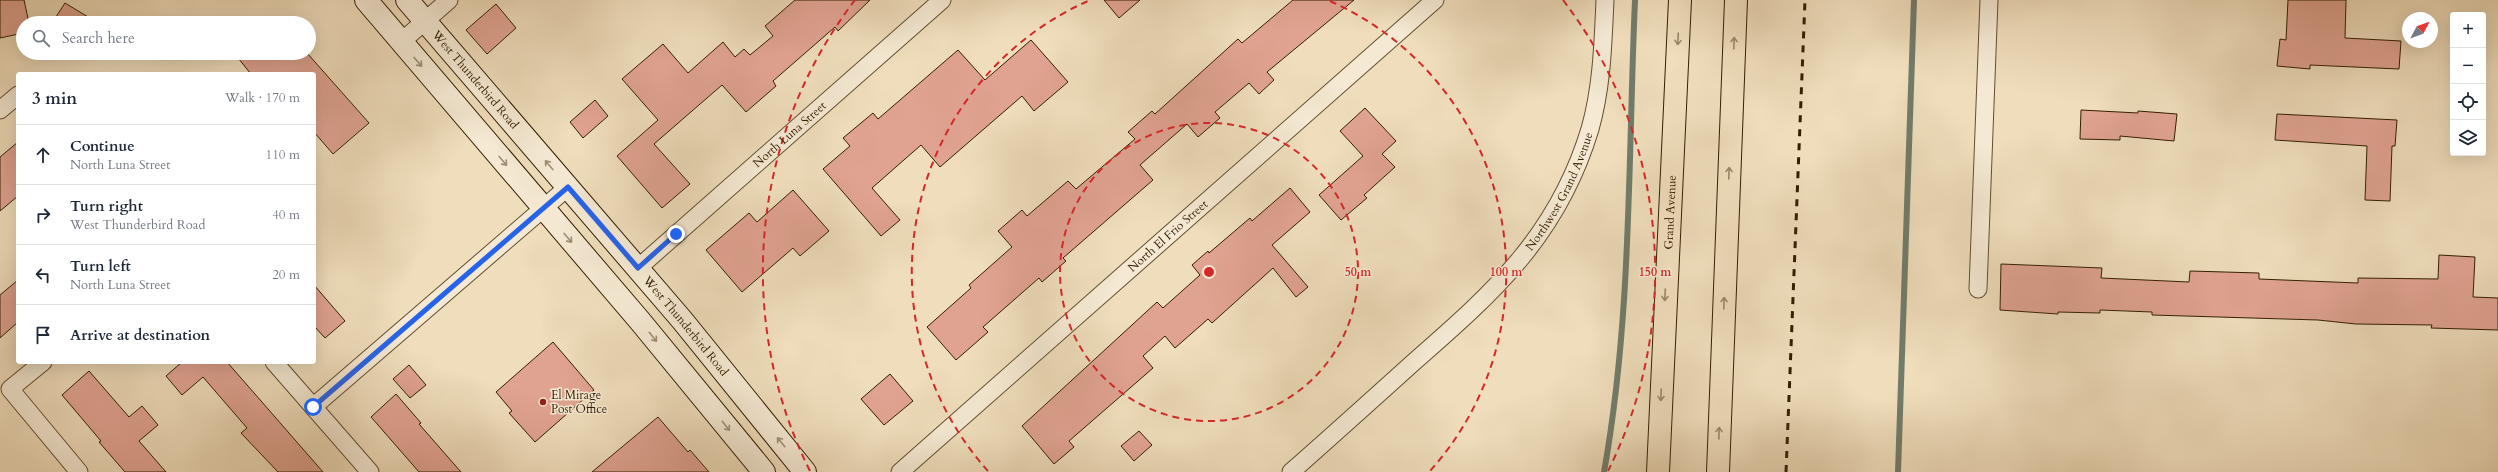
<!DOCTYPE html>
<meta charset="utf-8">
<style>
:root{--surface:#fff;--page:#f2f2f3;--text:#1f2937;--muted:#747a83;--line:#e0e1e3}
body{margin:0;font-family:Cardo,serif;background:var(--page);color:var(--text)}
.controls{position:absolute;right:12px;top:12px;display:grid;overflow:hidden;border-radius:4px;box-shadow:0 4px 16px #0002}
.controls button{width:36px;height:36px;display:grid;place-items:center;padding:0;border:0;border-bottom:1px solid var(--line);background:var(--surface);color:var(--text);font:20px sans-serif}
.compass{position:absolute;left:2402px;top:12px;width:36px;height:36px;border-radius:50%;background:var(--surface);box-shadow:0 4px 16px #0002;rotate:49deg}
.stop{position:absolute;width:12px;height:12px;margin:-9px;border:3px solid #2563eb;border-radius:50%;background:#fff}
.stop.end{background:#2563eb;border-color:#fff;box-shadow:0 1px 4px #0008}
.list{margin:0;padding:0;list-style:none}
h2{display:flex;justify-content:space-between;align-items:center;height:52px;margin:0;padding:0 16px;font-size:17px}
h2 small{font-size:13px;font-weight:400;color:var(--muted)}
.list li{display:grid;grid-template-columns:26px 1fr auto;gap:12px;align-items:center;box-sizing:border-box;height:60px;padding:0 16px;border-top:1px solid var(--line)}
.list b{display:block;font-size:15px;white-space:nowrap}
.list p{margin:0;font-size:13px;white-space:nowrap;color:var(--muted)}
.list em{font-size:13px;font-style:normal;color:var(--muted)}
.icon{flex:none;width:22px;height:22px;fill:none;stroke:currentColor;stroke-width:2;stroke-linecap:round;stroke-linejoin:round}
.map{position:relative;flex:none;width:2498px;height:472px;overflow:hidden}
.search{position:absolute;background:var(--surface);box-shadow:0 4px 16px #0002;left:16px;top:16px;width:300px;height:44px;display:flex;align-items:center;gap:10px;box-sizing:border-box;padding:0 14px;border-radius:22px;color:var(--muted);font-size:15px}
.panel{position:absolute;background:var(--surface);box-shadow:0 4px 16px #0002;left:16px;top:72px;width:300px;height:292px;border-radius:4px}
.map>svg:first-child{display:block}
</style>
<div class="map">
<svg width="2498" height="472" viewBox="0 0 2498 472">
<rect width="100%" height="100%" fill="#efddbb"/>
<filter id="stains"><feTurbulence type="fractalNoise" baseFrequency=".005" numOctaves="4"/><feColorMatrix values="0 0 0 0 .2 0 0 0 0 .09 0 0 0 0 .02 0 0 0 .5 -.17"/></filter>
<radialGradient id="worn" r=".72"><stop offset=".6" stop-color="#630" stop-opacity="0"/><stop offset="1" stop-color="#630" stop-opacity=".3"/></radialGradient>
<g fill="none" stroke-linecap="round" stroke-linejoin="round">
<!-- stream -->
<path stroke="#717c6b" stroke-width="6" d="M1604,472C1632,316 1628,157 1635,0
M1898,472L1914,0"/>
</g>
<!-- building -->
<path fill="#e0a391" stroke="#331e00" d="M0,0H24L29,23H23V33L0,38Z
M795,0H870L838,31L835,27L773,81L776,86L746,112L722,85L654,144L690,184L662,208L617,156L658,120L622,79L663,44L688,73L723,42L735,57L744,49L750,55L773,36L765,26Z
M1104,0H1140L1119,18Z
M1293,0H1354L1267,72L1274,80L1259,94L1249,83L1215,112L1220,118L1198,137L1187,124L1140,165L1153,180L1063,258L1066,261L1042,282L1039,278L983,327L988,332L956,360L927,327L971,288L969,285L1012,247L998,231L1022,210L1027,216L1068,181L1076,189L1135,139L1128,132L1152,111L1155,114L1238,39L1242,43Z
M2288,0H2346L2345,38L2401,41L2399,69L2310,65V69L2277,66L2280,39L2286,40Z
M65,3L98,23H52Z
M496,4L516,28L487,54L466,30Z
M1031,40L1068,82L1034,111L1022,96L940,167L921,145L872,188L900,220L881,236L823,169L850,146L843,138L873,113L878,119L958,50L985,80Z
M234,53H307L369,123L333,154L314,132V74H251Z
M595,100L608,116L583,138L570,122Z
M1365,108L1396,141L1382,154L1395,167L1364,195L1367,198L1341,220L1319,195L1363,156L1340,131Z
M2081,110L2138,113V111L2177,114L2174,141L2120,136V140L2080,139Z
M2277,114L2397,120L2395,146H2392L2390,201L2365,200L2367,146L2275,140Z
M18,142V196L0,211V157Z
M1290,188L1310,212L1272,245L1308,287L1296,297L1273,268L1212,323L1208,319L1175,348L1165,336L1143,356L1153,368L1069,441L1074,447L1054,464L1022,426L1157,302L1163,308L1200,275L1192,265L1208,251L1209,253L1250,218L1252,221Z
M793,190L829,231L800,256L793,248L742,292L706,250L749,213L757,222Z
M2439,255L2475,257L2473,297L2498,298V330L2431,328L2432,325L2356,324L2318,320L2152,315V312L2100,310V313L2058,312V314L2000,310L2001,264L2102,268L2101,278L2189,282L2190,271L2259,273V279L2358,283V278L2438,279Z
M18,280V322L0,338V295Z
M314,285L345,321L325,338L314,326Z
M553,342L594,390L535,442L509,413L512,411L496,392Z
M182,362H227L323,472H278L241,433L247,428L203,377L182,395L166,376Z
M409,365L426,385L410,398L393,379Z
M89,371L129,417L142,406L158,425L139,441L166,472H125L99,442L101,441L62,395Z
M890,374L913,401L884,425L861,399Z
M396,394L421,423L419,424L461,472H419L371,417Z
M658,417L688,452L690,450L709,472H592Z
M1139,431L1152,445L1134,461L1121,446Z"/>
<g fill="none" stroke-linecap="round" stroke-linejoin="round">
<defs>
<g id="minor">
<path d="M401,42L449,0"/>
<path d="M0,110L18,95"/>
<path id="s1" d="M638,268L942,0"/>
<path d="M1978,289L1989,0"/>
<path d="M43,362L10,389L79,472"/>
<path d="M274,362L370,472"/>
<path d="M313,407L568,187"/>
<path id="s2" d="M900,472L1435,0"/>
<path id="s3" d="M1291,472C1333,435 1374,398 1415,361C1495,291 1558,235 1590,129C1602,87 1603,43 1605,0"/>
</g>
<g id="secondary">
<path d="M366,0L640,321L764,472"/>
<path id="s4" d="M407,0L682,320L805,472"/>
</g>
<g id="trunk">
<path id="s5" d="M1658,472L1680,0"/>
<path d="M1718,472L1736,0"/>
</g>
</defs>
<!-- minor casing -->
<use href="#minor" stroke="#624e2f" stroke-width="19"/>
<!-- secondary casing -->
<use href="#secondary" stroke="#331e00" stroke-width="24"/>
<!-- trunk casing -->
<use href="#trunk" stroke="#331e00" stroke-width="24"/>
<!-- minor -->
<use href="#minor" stroke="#f5e9d3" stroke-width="17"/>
<!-- secondary -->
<use href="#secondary" stroke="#f5e9d3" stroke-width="22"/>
<!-- trunk -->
<use href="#trunk" stroke="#efddbb" stroke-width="22"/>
<!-- rail -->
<path stroke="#331e00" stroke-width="3" stroke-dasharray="7 7" stroke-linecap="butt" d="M1786,472L1805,0"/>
</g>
<!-- one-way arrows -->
<defs><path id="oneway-shaft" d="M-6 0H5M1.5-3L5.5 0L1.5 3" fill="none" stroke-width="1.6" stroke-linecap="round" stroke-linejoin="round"/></defs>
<g stroke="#9a8767">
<use href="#oneway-shaft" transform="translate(1678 39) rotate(93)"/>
<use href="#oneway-shaft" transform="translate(1734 43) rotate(-88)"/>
<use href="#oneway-shaft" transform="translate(1729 173) rotate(-88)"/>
<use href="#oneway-shaft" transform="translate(1665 295) rotate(93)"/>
<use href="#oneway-shaft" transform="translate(1724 303) rotate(-88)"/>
<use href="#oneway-shaft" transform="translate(1661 395) rotate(92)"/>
<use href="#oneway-shaft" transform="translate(1719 433) rotate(-88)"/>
</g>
<g stroke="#9e8e74">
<use href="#oneway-shaft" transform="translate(418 62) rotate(49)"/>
<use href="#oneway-shaft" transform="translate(503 161) rotate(49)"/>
<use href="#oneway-shaft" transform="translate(549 165) rotate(-130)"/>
<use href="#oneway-shaft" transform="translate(568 238) rotate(49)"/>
<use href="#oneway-shaft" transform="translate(653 337) rotate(51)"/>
<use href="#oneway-shaft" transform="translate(726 426) rotate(51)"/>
<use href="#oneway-shaft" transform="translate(781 442) rotate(-129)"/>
</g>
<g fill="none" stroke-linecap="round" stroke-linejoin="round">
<!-- route -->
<path stroke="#2563eb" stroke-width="5" d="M313,407L568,187L638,268L676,234"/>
</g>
<!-- distance rings -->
<g fill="none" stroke="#d62828" stroke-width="2" stroke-dasharray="7 5">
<circle cx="1209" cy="272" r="149"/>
<path d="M988 471A297 297 0 0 1 1088 1M1330 1A297 297 0 0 1 1430 471"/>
<path d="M810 471A446 446 0 0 1 855 0M1563 0A446 446 0 0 1 1608 471"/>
</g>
<!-- markers -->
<circle fill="#8f2418" stroke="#f5e9d3" stroke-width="1.5" cx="543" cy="402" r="4"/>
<g text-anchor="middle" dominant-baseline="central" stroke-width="3" stroke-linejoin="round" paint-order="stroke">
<!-- street labels -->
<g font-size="12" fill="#331e00" stroke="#f5e9d3">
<text stroke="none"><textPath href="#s4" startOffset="105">West Thunderbird Road</textPath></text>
<text stroke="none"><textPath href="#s1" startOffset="202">North Luna Street</textPath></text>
<text stroke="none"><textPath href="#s3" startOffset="392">Northwest Grand Avenue</textPath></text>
<text stroke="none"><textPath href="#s5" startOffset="260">Grand Avenue</textPath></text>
<text stroke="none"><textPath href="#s2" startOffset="357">North El Frio Street</textPath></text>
<text stroke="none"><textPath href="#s4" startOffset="429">West Thunderbird Road</textPath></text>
</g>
<!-- poi labels -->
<g font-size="12" fill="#331e00" stroke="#f5e9d3" text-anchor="start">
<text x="551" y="395">El Mirage<tspan x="551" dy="14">Post Office</tspan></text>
</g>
</g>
<circle cx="1209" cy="272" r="6" fill="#d62828" stroke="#f5e9d3" stroke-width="2"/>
<g font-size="12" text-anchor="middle" font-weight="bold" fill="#d62828" stroke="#f5e9d3" stroke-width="3" stroke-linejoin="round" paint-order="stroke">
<text x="1358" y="276">50 m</text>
<text x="1506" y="276">100 m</text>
<text x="1655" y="276">150 m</text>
</g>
<rect width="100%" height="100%" filter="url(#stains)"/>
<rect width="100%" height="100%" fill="url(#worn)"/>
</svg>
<div class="controls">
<button>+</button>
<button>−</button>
<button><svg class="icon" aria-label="locate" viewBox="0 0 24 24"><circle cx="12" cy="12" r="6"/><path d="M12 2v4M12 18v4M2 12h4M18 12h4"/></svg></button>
<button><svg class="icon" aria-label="layers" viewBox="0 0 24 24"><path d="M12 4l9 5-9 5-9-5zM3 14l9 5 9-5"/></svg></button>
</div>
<svg class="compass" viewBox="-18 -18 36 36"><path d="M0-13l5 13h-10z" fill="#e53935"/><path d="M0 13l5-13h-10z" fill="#747a83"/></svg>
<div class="stop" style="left:313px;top:407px"></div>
<div class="stop end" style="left:676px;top:234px"></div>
<div class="search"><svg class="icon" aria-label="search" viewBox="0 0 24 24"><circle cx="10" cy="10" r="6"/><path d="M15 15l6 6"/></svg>Search here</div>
<section class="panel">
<h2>3 min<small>Walk · 170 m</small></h2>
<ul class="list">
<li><svg class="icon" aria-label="ahead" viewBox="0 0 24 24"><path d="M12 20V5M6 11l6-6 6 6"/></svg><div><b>Continue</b><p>North Luna Street</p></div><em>110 m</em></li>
<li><svg class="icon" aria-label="right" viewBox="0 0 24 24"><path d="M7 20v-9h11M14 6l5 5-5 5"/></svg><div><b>Turn right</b><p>West Thunderbird Road</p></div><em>40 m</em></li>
<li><svg class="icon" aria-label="left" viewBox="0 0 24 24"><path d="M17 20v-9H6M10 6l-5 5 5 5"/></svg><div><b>Turn left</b><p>North Luna Street</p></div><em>20 m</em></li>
<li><svg class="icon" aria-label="arrive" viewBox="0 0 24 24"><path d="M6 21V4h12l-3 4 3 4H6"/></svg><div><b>Arrive at destination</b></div></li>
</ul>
</section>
</div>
